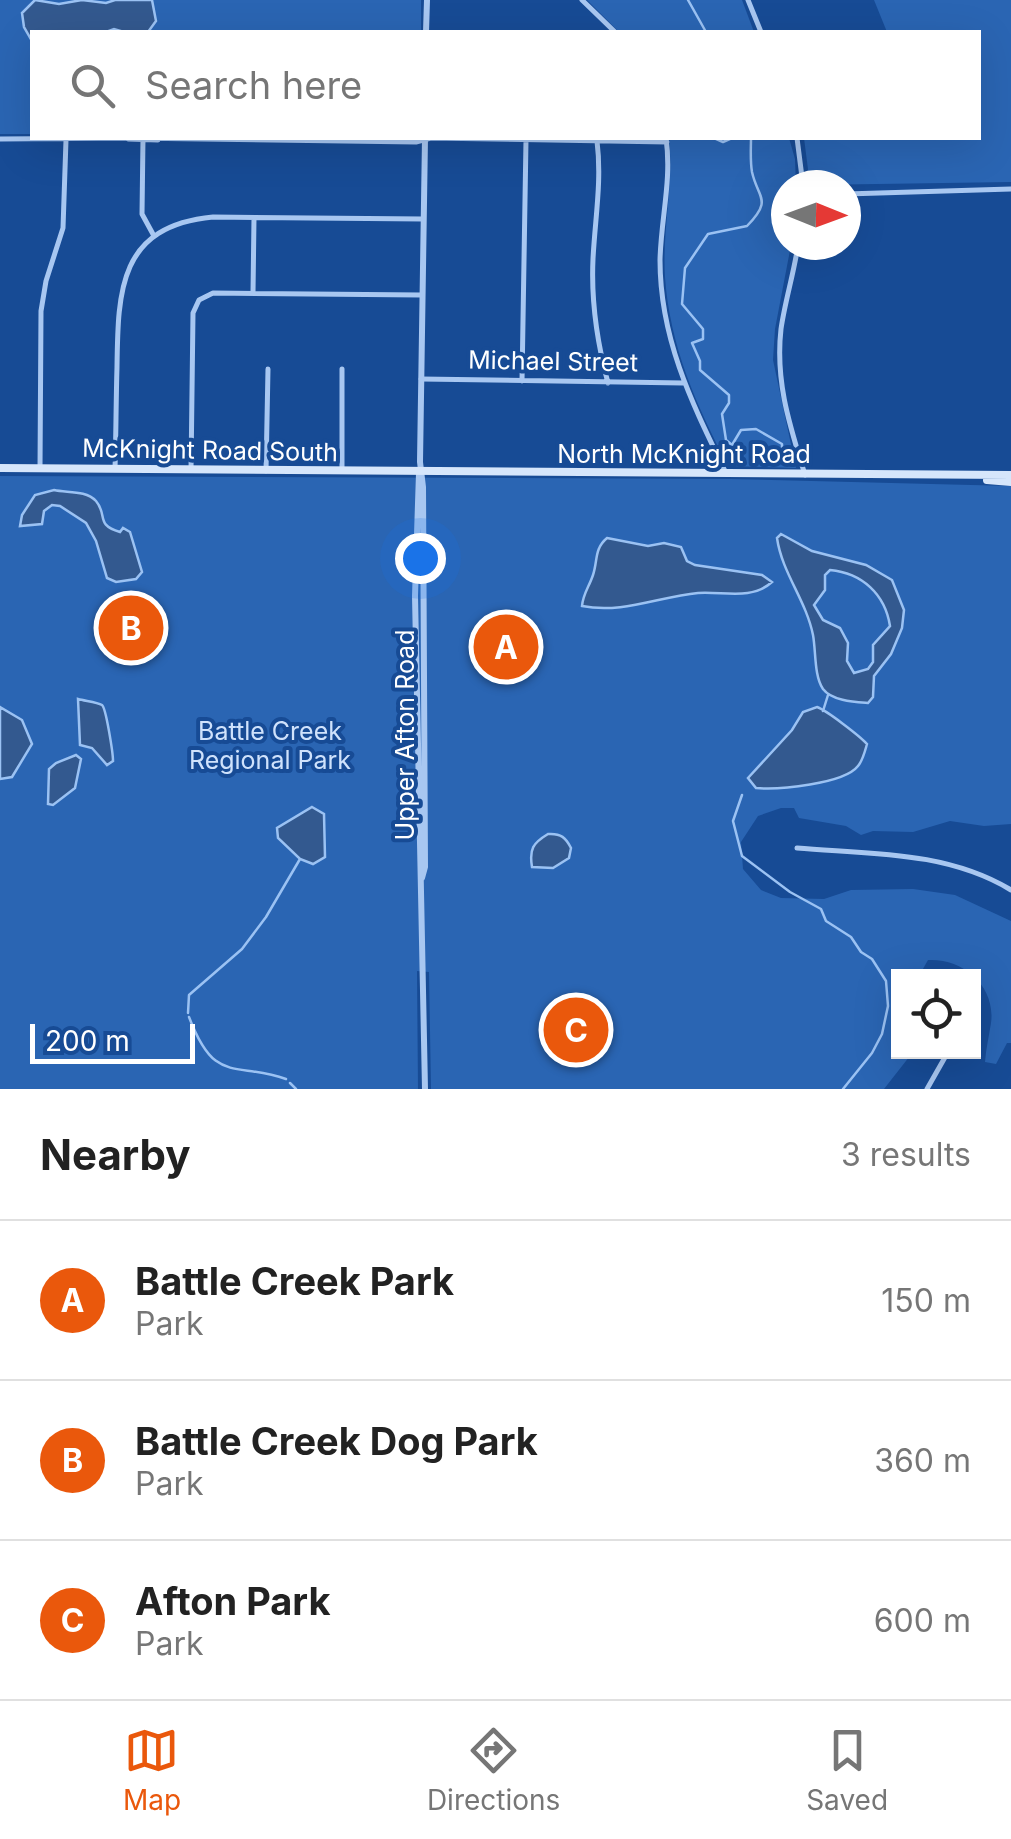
<!DOCTYPE html>
<style>
:root{--surface:#fff;--page:#f2f2f2;--text:#222;--muted:#767676;--line:#e0e0e0;--accent:#ea580c}
body{margin:0;font-family:Inter,sans-serif;background:var(--page);color:var(--text)}
.controls{position:absolute;right:30px;bottom:30px;display:grid;overflow:hidden;border-radius:0px;box-shadow:0 10px 40px #0002}
.controls button{width:90px;height:90px;display:grid;place-items:center;padding:0;border:0;border-bottom:2px solid var(--line);background:var(--surface);color:var(--text);font:50px sans-serif}
.compass{position:absolute;left:771px;top:170px;width:90px;height:90px;border-radius:50%;background:var(--surface);box-shadow:0 10px 40px #0002;rotate:91deg}
.scale{position:absolute;left:30px;bottom:25px;width:165px;box-sizing:border-box;padding-left:10px;border:5px solid #fff;border-top:0;font-size:28px;line-height:35px;white-space:nowrap;color:#fff;-webkit-text-stroke:8px #174b95;paint-order:stroke}
.you{position:absolute;left:420px;top:558px;width:35px;height:35px;margin:-25px;border:8px solid #fff;border-radius:50%;background:#1a73e8;box-shadow:0 0 0 15px #1a73e833}
.badge{display:grid;place-items:center;width:65px;height:65px;border-radius:50%;background:var(--accent);color:#fff;font-size:32px;font-weight:700}
.pin{position:absolute;translate:-50% -50%;border:5px solid #fff;box-shadow:0 2px 10px #0006}
.list{margin:0;padding:0;list-style:none}
h2{display:flex;justify-content:space-between;align-items:center;height:130px;margin:0;padding:0 40px;font-size:42px}
h2 small{font-size:32px;font-weight:400;color:var(--muted)}
.list li{display:grid;grid-template-columns:65px 1fr auto;gap:30px;align-items:center;box-sizing:border-box;height:160px;padding:0 40px;border-top:2px solid var(--line)}
.list b{display:block;font-size:38px;white-space:nowrap}
.list p{margin:0;font-size:32px;white-space:nowrap;color:var(--muted)}
.list em{font-size:32px;font-style:normal;color:var(--muted)}
.icon{flex:none;width:55px;height:55px;fill:none;stroke:currentColor;stroke-width:2;stroke-linecap:round;stroke-linejoin:round}
.map{position:relative;flex:none;width:1011px;height:1089px;overflow:hidden}
.search{position:absolute;background:var(--surface);box-shadow:0 10px 40px #0002;left:30px;right:30px;top:30px;height:110px;display:flex;align-items:center;gap:25px;box-sizing:border-box;padding:0 35px;border-radius:0px;color:var(--muted);font-size:38px}
.sheet{height:610px;background:var(--surface)}
nav{display:flex;justify-content:space-around;align-items:center;box-sizing:border-box;height:140px;border-top:2px solid var(--line);background:var(--surface);font-size:28px;color:var(--muted)}
nav a{display:grid;justify-items:center;gap:5px}
nav .on{color:var(--accent)}
.map>svg:first-child{display:block}
</style>
<div class="map">
<svg width="1011" height="1089" viewBox="0 0 1011 1089">
<rect width="100%" height="100%" fill="#174b95"/>
<!-- green -->
<path fill="#2a65b3" d="M0,0H421V32H32V134H0Z
M587,0H742L754,32H619Z
M874,0H1011V182L810,185L804,138H978V32H887Z
M669,138H789L795,159L796,185H786V245H791L775,329L773,360L796,468L728,466C696,404 670,347 665,277C662,230 674,185 669,138Z
M0,476L730,479L1011,486V824L984,826L950,821L913,832L873,831L861,835L846,826L799,818L794,808H781L758,816L741,842L743,869L761,890L781,898L824,899L851,890L913,889L955,895L1011,921V1043H1007L996,1064L985,1062C986,1048 989,1036 991,1023C996,985 962,958 928,960L919,976H898V1052H913L884,1089H431L429,972L417,971L418,1089H0Z"/>
<!-- water -->
<path fill="#33598f" stroke="#9bc2f3" stroke-width="2.5" fill-rule="evenodd" d="M35,0L59,4L82,0L106,3L115,0H152L156,21L148,32H124L114,29L106,32H32V41L24,27L22,13Z
M54,490C67,493 86,490 96,501C108,515 95,525 120,532L123,528L130,532L142,572L136,579L116,582L107,578L96,541L86,523L60,506L52,505L44,511L42,524L20,526L22,515L35,495Z
M781,534L812,551L866,565L892,580L904,610L902,628L891,654L874,676L873,697L868,703C855,702 832,701 823,689C814,676 816,651 813,635C806,600 782,573 777,538ZM830,570C862,573 885,594 890,626L873,645V662L868,669L854,673L847,661L848,643L840,628L823,620L814,605L825,590V575Z
M607,538L648,546L664,543L681,547L687,561L695,565L762,575L772,582C751,601 723,591 698,593C658,597 622,614 582,606C583,594 589,587 593,575C598,560 594,549 607,538Z
M78,699C85,701 97,702 102,705C106,708 113,753 113,761L107,765L92,748L80,745Z
M0,707L22,720L32,744L12,777L0,779Z
M817,707C826,710 860,736 867,744C865,751 863,760 858,766C844,784 778,790 756,788L748,778L792,730L803,712Z
M76,755L81,759L75,788L53,805L48,804L49,769L56,763Z
M312,807L324,814L325,857L313,864L300,859L278,838L277,828Z
M548,834C561,833 566,838 571,848L569,858L553,868L532,867C529,849 533,843 548,834Z"/>
<g fill="none" stroke-linecap="round" stroke-linejoin="round">
<!-- stream -->
<path stroke="#9bc2f3" stroke-width="2.5" d="M688,0L706,32
M714,138L723,142L732,138
M751,138C751,149 750,160 752,172C758,199 773,199 747,226L708,234L685,268L682,304L703,329V339L692,343L700,361V370L729,395V403L722,414L726,440L732,445L741,430L756,429L782,444V450
M823,711L828,695
M742,795L733,821L742,856L790,892L821,909L826,921L851,937L861,952L872,959L886,981L888,1006L882,1034L872,1053L843,1089
M188,1013L189,995L242,949L266,917L300,859
M189,1017C215,1085 233,1061 286,1079
M290,1083L296,1089"/>
<!-- minor -->
<path stroke="#a8c7f1" stroke-width="5" d="M582,0L615,32
M748,0L761,32
M143,138L142,214L154,236
M666,138C672,180 661,218 660,260C660,339 692,403 725,471
M797,138L803,185
M0,139L131,138L416,142L431,138L667,142
M128,139L158,140
M597,141C602,181 595,219 593,259C591,301 597,342 608,383
M846,194L1011,189
M798,245C794,273 785,301 781,329C775,382 790,426 805,475
M253,293L254,218
M421,379L683,383
M522,381L526,140
M40,468L41,311L46,281L63,228L66,140
M115,469C116,435 116,401 117,367C118,290 119,226 213,217L423,219
M191,470L193,313L199,300L213,293L421,295
M266,471L268,369
M342,471V369
M797,848C870,854 947,851 1011,890
M927,1089L948,1052"/>
<!-- tertiary -->
<path stroke="#a8c7f1" stroke-width="6" d="M426,32L427,0
M419,473L415,596L425,1089
M422,878L425,867L423,487L420,462L425,138"/>
<!-- secondary -->
<path stroke="#d6e6fb" stroke-width="8" d="M0,468L1011,475
M987,480L1011,482"/>
</g>
<g text-anchor="middle" dominant-baseline="central" stroke-width="8" stroke-linejoin="round" paint-order="stroke">
<!-- street labels -->
<g font-size="25" fill="#fff" stroke="#174b95">
<text transform="translate(553 361) rotate(1)">Michael Street</text>
<text transform="translate(210 450) rotate(1)">McKnight Road South</text>
<text x="684" y="454">North McKnight Road</text>
<text transform="translate(405 735) rotate(-90)">Upper Afton Road</text>
</g>
<!-- park labels -->
<g font-size="25" fill="#cfe2fc" stroke="#174b95">
<text x="270" y="731">Battle Creek<tspan x="270" dy="29">Regional Park</tspan></text>
</g>
</g>
</svg>
<div class="controls">
<button><svg class="icon" aria-label="locate" viewBox="0 0 24 24"><circle cx="12" cy="12" r="6"/><path d="M12 2v4M12 18v4M2 12h4M18 12h4"/></svg></button>
</div>
<svg class="compass" viewBox="-18 -18 36 36"><path d="M0-13l5 13h-10z" fill="#e53935"/><path d="M0 13l5-13h-10z" fill="#767676"/></svg>
<div class="scale">200 m</div>
<div class="you"></div>
<div class="pin badge" style="left:506px;top:647px">A</div>
<div class="pin badge" style="left:131px;top:628px">B</div>
<div class="pin badge" style="left:576px;top:1030px">C</div>
<div class="search"><svg class="icon" aria-label="search" viewBox="0 0 24 24"><circle cx="10" cy="10" r="6"/><path d="M15 15l6 6"/></svg>Search here</div>
</div>
<section class="sheet">
<h2>Nearby<small>3 results</small></h2>
<ul class="list">
<li><span class="badge">A</span><div><b>Battle Creek Park</b><p>Park</p></div><em>150 m</em></li>
<li><span class="badge">B</span><div><b>Battle Creek Dog Park</b><p>Park</p></div><em>360 m</em></li>
<li><span class="badge">C</span><div><b>Afton Park</b><p>Park</p></div><em>600 m</em></li>
</ul>
</section>
<nav>
<a class="on"><svg class="icon" aria-label="map" viewBox="0 0 24 24"><path d="M3 6l6-2 6 2 6-2v14l-6 2-6-2-6 2zM9 4v14M15 6v14"/></svg>Map</a>
<a><svg class="icon" aria-label="directions" viewBox="0 0 24 24"><path d="M12 3l9 9-9 9-9-9zM9 14v-3h6M13 9l2 2-2 2"/></svg>Directions</a>
<a><svg class="icon" aria-label="saved" viewBox="0 0 24 24"><path d="M7 4h10v16l-5-4-5 4z"/></svg>Saved</a>
</nav>
